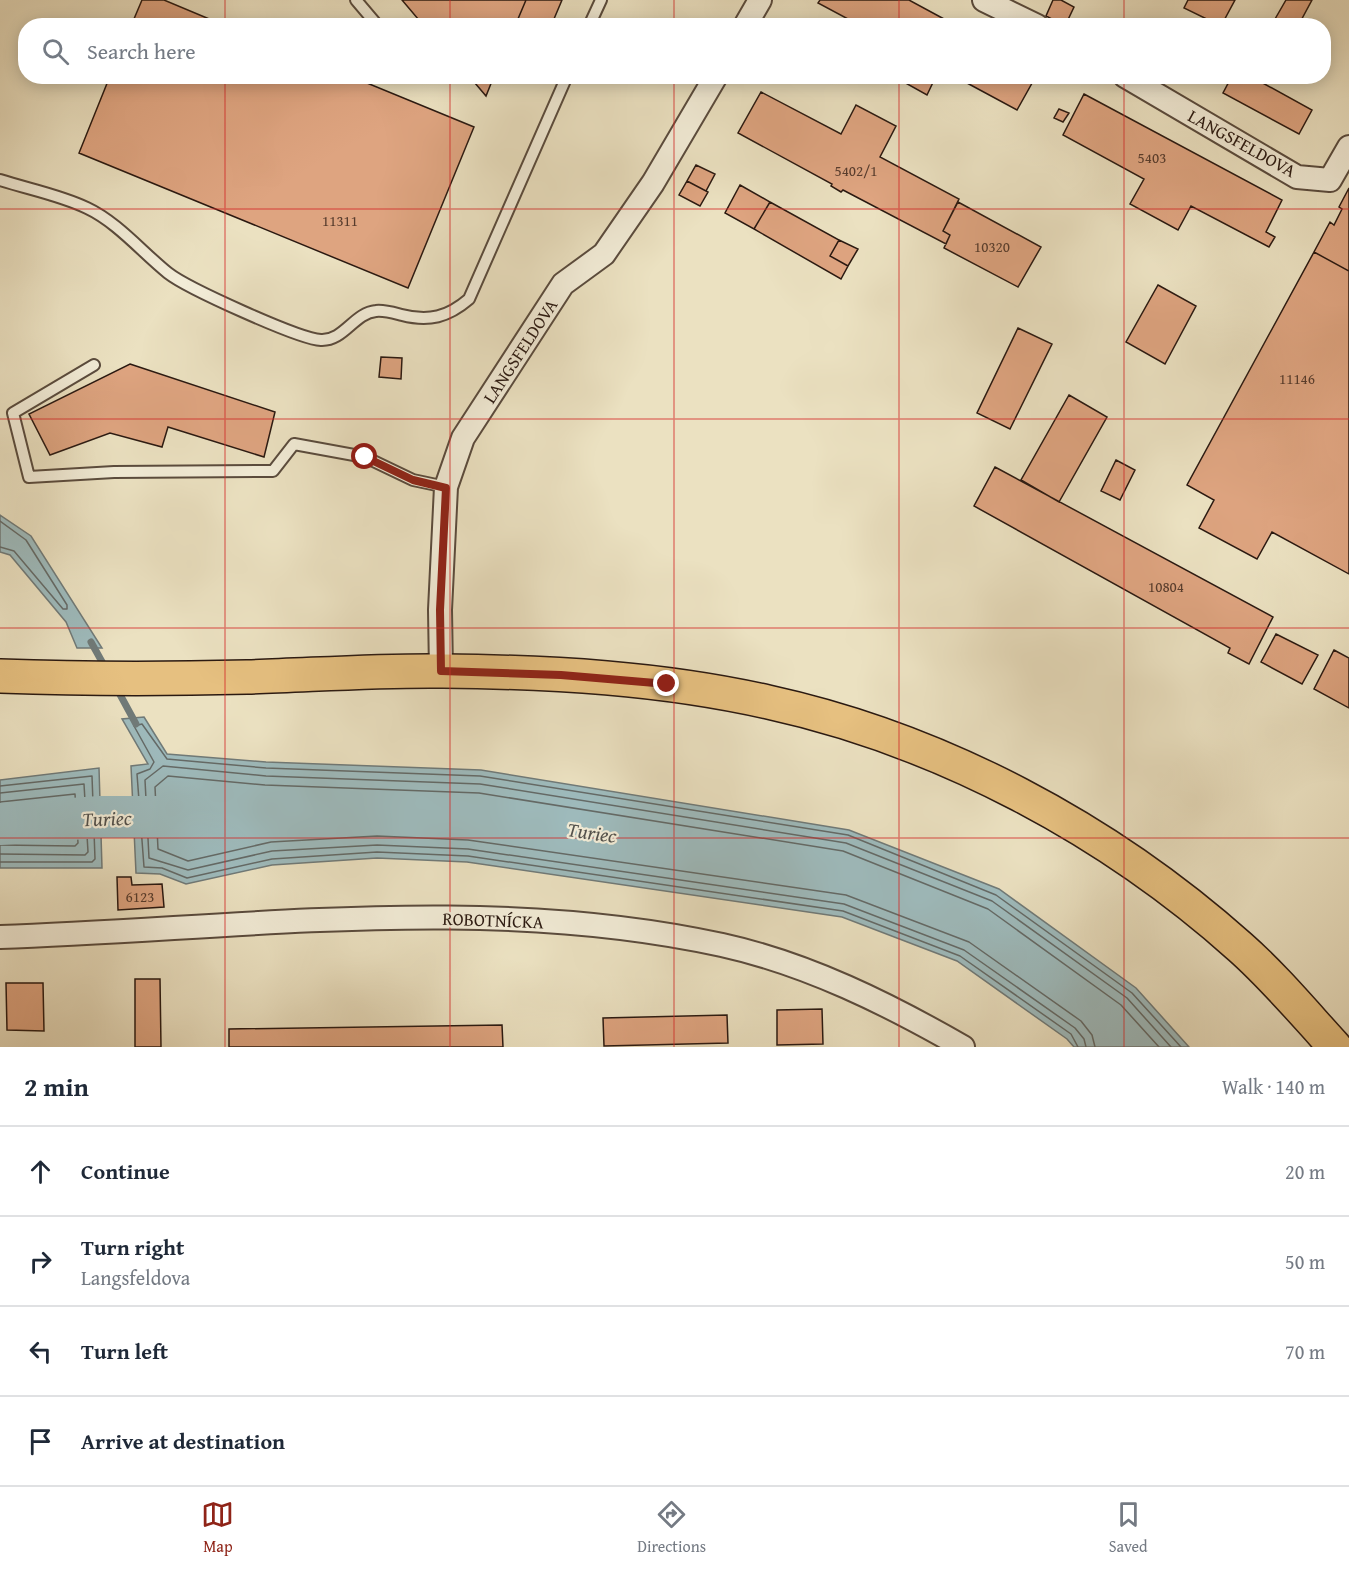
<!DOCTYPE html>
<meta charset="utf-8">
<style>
:root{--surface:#fff;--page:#f2f2f3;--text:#1f2937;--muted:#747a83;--line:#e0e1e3;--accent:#8f2418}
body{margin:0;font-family:"Gentium Book Plus",serif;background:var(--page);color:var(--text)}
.stop{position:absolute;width:18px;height:18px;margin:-14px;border:4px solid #8f2418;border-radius:50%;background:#fff}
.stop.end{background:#8f2418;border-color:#fff;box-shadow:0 2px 6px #0008}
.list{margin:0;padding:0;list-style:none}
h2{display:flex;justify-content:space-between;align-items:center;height:78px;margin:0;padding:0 24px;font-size:26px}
h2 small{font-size:20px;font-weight:400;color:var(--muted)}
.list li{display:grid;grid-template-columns:39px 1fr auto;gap:18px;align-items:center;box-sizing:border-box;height:90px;padding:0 24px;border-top:2px solid var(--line)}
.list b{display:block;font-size:22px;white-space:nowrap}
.list p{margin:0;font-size:20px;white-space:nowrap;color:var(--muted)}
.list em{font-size:20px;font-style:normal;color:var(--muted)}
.icon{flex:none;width:33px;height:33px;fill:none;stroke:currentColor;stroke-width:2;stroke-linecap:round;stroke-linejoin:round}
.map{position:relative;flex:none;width:1349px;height:1047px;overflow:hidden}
.search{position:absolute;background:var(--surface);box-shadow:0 3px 15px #0003;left:18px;right:18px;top:18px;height:66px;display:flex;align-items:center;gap:15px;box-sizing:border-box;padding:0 21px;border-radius:24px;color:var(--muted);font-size:22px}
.sheet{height:438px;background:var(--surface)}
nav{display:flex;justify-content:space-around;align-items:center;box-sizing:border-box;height:84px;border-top:2px solid var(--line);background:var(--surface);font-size:16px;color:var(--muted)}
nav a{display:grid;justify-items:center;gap:3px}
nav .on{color:var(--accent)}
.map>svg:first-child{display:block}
</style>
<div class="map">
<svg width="1349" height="1047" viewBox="0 0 1349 1047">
<rect width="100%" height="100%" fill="#ebe1c1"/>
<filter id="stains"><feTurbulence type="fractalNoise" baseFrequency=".00333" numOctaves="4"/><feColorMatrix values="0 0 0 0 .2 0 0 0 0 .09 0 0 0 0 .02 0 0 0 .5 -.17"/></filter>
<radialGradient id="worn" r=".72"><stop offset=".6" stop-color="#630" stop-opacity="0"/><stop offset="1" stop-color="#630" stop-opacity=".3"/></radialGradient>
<!-- water -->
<path fill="#9ebbbd" stroke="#707a78" stroke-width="1.5" d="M0,515L31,536L102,648H77L66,622L10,555L0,552Z
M144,717L167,754L266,762L481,770L849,830L999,889L1136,988L1189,1047H1074L1067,1039L957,961L842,917L467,862L377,858L272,865L186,884L160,874L136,873L131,766L148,764L122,719Z
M99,768L102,868H0V780Z"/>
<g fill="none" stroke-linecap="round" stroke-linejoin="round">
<!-- shore -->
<path stroke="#646a67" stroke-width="1.5" d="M0,521L26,540L67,605V609H63L14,551L0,547
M0,786L92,776L95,859L92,862H0
M0,793L84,784L88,852L85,855L0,854
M0,802L75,794L78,843L75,846L0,845
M1078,1047L1071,1034L960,956L843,911L468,856L377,852L272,859L187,878L162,868L144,867L137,774L150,769L154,762L134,726L142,724L167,759L266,768L480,776L848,835L996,895L1132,993L1181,1047
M1086,1047L1084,1039L1075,1028L964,950L844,904L468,849L377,845L272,851L188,870L149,858L145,780L163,766L266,776L480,784L846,843L992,901L1127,998L1171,1047
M1095,1047L1092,1035L1081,1021L969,942L846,895L468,840L377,836L271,842L188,861L158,849L155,787L168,776L265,785L479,793L843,851L988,909L1121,1005L1159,1047"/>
<!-- stream -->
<path stroke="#707a78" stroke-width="7" d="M91,642L106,669
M117,689L136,724"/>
<!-- river -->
<path stroke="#9ebbbd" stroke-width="42" d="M0,824L100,817H192"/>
</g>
<!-- building -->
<path fill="#dea480" stroke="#2a1911" stroke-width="1.5" d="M142,0H164L226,26H131Z
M402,0H526L515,26H424Z
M526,0H562L551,26H515Z
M820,0H909L957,26H861L818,3Z
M1053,0H1061L1074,7L1065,26L1046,16Z
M1188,0H1235L1221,26L1184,8Z
M1286,0H1312L1298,26H1271Z
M110,76H350L474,127L408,288L79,153Z
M469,76H494L486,96Z
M893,76H936L927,95Z
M954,76H1036L1017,110Z
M1232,76H1250L1312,110L1299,134L1223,93Z
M761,92L841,134L856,105L896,126L880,157L959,199L943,231L950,235L946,244L843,190L841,192L831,186L832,184L738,133Z
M1084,94L1282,200L1266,232L1275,237L1269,247L1191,206L1178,230L1130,204L1144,179L1063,135Z
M1059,109L1069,113L1063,122L1054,118Z
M696,165L715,174L706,191L687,181Z
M687,181L708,192L700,206L679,195Z
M740,185L770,202L754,229L725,213Z
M1349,188V271L1314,252L1330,222L1334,225L1342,209L1339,207Z
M770,202L839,240L830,256L848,266L841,279L754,229Z
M958,202L1041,247L1018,287L944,248L950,235L943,231Z
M839,240L858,249L848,266L830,256Z
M1314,252L1349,271V574L1272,532L1257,559L1199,528L1214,500L1187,485Z
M1158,285L1196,306L1165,364L1126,342Z
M1018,328L1052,344L1010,429L977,413Z
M381,357L402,358L401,379L379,377Z
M130,364L275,412L264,457L168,427L162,447L110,433L50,455L29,414Z
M1069,395L1107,417L1059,502L1021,480Z
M1116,460L1135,470L1120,500L1101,491Z
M995,467L1273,617L1249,664L1228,653L1230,648L974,506Z
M1276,634L1318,655L1302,684L1261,662Z
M1334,650L1349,658V708L1314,689Z
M117,877H131L132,885L162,884L164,907L118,910Z
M135,979H160L161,1047H135Z
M6,983H43L44,1031L7,1030Z
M822,1009L823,1044L777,1045V1010Z
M727,1015L728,1043L604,1046L603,1018Z
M502,1025L503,1047H229V1029Z"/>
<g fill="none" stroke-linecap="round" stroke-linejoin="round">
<defs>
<path id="service" d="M356,0L378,26
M589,26L601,0
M0,180C28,189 60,195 87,208C117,222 142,252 168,273C187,288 299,339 321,340C344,341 354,313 376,311C384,310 394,313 402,315C429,322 448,317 469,299L567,76
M94,365L13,413L29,477L114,472L273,471L294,444L365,457L413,480L446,487"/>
<path id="minor" d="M984,0L1037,26
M745,26L760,0
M1125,76L1297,177L1330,180L1349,147
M441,671L440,610L446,487L463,438L563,284L604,254L653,183L716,76
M0,937C240,929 484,893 722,945C808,964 888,1004 963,1047"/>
<path id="primary" d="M0,676C82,679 165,679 247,677C312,675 378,670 443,671C552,672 661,678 768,702C941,740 1108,829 1240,947C1274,977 1304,1013 1335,1047"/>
</defs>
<!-- service casing -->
<use href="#service" stroke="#5a4b3d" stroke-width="14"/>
<!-- minor casing -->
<use href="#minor" stroke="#5a4b3d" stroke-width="26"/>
<!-- primary casing -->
<use href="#primary" stroke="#2a1911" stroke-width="36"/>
<!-- service -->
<use href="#service" stroke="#f2ecd7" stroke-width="10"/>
<!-- minor -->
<use href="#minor" stroke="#f2ecd7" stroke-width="22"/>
<!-- primary -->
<use href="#primary" stroke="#e6c080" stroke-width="33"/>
</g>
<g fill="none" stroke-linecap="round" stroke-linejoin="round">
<!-- route -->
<path stroke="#8f2418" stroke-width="8" d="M365,457L413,480L446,488L440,610L441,671L561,675L667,684"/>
</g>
<!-- grid -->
<path fill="none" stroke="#d62828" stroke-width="1.5" stroke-opacity="0.55" d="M225,0V26M450,0V26M674,0V26M899,0V26M1124,0V26M225,76V1047M450,76V1047M674,76V1047M899,76V1047M1124,76V1047M0,209H1349M0,419H1349M0,628H1349M0,838H1349"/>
<g text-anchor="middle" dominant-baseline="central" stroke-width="4.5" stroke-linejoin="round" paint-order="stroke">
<!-- number labels -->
<g font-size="15" fill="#573c2d">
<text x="1152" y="157">5403</text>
<text x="856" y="170">5402/1</text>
<text x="340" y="220">11311</text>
<text x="992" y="246">10320</text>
<text x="1297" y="378">11146</text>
<text x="1166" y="586">10804</text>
<text x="140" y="896">6123</text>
</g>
<!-- street labels -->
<g font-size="18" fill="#2a1911" stroke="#f2ecd7">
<text transform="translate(1242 143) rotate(29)">LANGSFELDOVA</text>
<text transform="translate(520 351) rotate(-57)">LANGSFELDOVA</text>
<text transform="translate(493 920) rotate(2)">ROBOTNÍCKA</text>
</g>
<!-- water labels -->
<g font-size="20" font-style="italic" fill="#53524d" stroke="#f2ecd7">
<text transform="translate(107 818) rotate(-2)">Turiec</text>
<text transform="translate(592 832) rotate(8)">Turiec</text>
</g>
</g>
<rect width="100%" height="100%" filter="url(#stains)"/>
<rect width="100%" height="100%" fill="url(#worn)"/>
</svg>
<div class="stop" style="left:365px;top:457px"></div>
<div class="stop end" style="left:667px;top:684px"></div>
<div class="search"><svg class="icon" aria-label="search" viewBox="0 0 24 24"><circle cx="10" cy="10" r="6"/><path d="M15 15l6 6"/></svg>Search here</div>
</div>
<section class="sheet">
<h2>2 min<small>Walk · 140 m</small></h2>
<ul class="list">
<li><svg class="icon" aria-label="ahead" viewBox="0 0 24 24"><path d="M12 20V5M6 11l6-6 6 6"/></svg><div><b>Continue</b></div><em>20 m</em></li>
<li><svg class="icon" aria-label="right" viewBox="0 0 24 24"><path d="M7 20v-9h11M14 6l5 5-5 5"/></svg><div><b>Turn right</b><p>Langsfeldova</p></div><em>50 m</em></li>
<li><svg class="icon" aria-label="left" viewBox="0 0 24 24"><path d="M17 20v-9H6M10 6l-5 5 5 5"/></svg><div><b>Turn left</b></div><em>70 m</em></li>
<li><svg class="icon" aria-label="arrive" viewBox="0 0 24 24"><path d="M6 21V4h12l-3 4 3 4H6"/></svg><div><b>Arrive at destination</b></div></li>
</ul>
</section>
<nav>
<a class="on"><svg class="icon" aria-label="map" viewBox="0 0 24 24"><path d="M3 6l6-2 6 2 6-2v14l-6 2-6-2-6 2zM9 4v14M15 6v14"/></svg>Map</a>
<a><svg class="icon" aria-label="directions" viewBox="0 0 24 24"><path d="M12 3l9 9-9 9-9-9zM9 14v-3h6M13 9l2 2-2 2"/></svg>Directions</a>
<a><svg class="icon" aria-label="saved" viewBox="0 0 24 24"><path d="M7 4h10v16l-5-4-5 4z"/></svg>Saved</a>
</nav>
